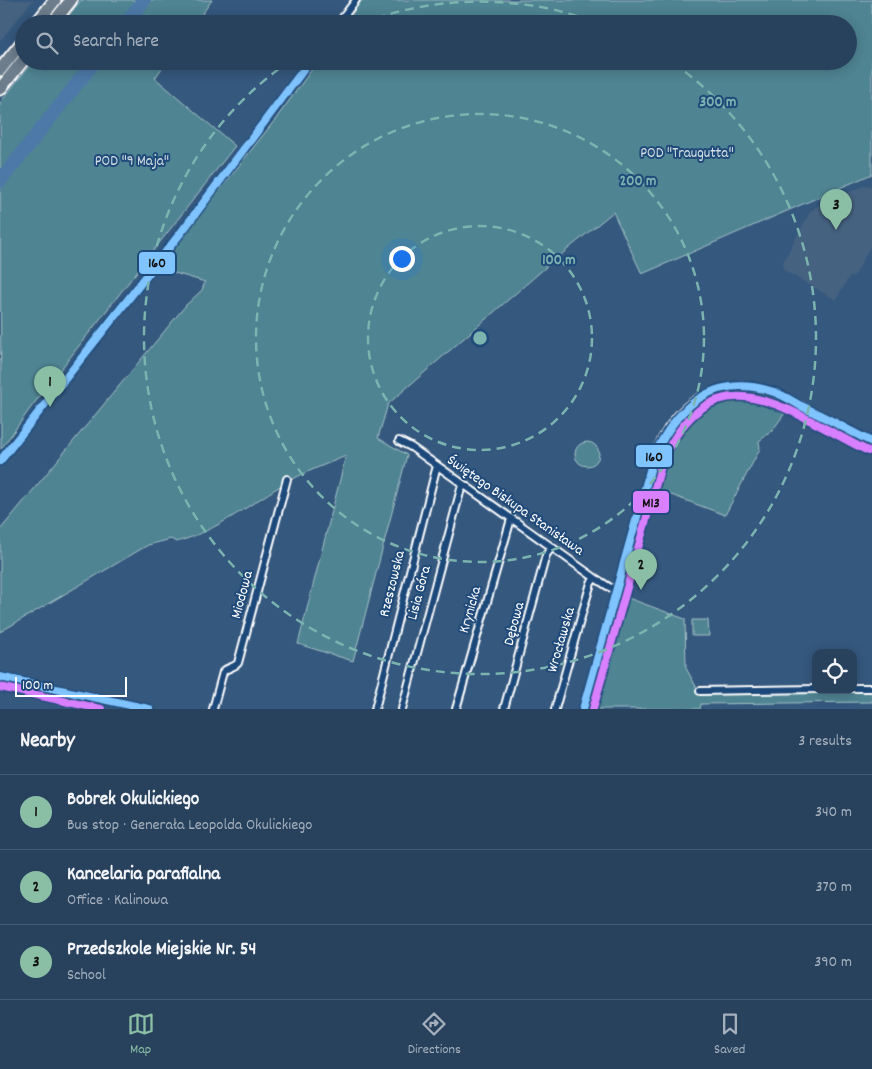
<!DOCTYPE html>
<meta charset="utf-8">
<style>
:root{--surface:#28425e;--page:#344d67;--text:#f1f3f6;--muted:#a5b0bc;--line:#445b73;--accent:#8abfa5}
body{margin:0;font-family:Dekko,sans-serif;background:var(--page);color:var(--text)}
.controls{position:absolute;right:15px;bottom:15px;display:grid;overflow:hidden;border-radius:10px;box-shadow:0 2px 12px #0003}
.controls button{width:45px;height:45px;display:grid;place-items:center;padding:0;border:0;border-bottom:1px solid var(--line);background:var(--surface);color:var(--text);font:25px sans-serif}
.scale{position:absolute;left:15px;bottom:12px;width:112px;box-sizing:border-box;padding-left:5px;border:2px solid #fff;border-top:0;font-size:14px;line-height:18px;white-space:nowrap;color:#fff;-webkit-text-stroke:4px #1f4a7a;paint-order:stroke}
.you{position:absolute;left:401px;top:258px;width:18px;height:18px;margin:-12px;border:4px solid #fff;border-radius:50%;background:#1a73e8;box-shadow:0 0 0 8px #1a73e833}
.badge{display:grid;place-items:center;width:32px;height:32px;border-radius:50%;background:var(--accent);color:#111;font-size:16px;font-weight:700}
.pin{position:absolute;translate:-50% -41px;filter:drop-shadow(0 1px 2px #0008)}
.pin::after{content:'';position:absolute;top:26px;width:18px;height:15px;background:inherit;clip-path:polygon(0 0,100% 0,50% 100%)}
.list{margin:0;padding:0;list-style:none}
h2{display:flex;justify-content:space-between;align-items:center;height:65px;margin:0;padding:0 20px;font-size:21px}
h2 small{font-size:16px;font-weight:400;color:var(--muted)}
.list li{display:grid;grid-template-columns:32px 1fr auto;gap:15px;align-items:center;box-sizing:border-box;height:75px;padding:0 20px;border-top:1px solid var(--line)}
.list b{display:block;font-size:19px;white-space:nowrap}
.list p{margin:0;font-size:16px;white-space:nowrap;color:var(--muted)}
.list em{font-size:16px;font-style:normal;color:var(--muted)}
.icon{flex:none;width:28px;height:28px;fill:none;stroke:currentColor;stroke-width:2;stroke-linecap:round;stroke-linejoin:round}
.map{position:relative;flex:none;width:872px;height:709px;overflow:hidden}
.search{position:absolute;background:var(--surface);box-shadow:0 2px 12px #0003;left:15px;right:15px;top:15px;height:55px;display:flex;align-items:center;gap:12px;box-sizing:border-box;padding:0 18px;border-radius:28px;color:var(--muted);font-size:19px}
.sheet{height:290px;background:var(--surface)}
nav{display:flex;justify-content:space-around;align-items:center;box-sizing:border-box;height:70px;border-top:1px solid var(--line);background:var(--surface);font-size:14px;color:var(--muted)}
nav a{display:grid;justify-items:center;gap:2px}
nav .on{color:var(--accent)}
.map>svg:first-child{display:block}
</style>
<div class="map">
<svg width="872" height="709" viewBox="0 0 872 709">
<rect width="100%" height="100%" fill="#35587e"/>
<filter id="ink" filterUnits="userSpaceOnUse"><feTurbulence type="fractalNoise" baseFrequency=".02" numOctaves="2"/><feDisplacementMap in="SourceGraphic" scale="10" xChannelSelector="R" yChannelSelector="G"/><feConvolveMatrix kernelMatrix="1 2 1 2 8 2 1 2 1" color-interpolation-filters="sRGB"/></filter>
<g filter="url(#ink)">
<!-- built -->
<path fill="#456281" d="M0,0H33L0,41Z
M866,185L872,186V243L856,273L852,277H849L836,300L783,270V262L810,212L817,206Z"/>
<!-- green -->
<path fill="#4f8492" stroke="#a7c2c8" d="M81,0H212L195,24H62Z
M362,0H872V174L642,274L613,212L546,267L388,404L378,438L407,455L353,661L298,644L346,456C327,464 307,471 289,481C252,502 218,531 176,542L171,539L148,545L0,632V530L186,305L202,290L205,282L158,268L275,120L318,61H848V24H345Z
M33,61H167L155,78L235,146L32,406L1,449L0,103Z
M726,390H747L764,392L790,406L772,431L759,441L760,449L725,515L655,489C664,432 671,414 726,390Z
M575 454a12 12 0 1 1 24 0a12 12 0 1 1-24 0Z
M620,595L685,619L686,668L700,694L748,692L872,691V702L701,704L700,709H590Z
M692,620H708L709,636H692Z"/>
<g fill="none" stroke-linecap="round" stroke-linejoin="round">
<!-- river -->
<path stroke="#4d79a8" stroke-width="14" d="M125,24L144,0
M0,181L95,61"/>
<defs>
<path id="street" d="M338,24L356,0
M399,441L411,447L595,578L609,587L617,590
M0,461L183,230L310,61
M0,677L149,709
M853,688H872
M700,691L816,689
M213,709L223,672C227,667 234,668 238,663L287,479
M375,709L435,473L437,466
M402,709L462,485
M456,709L511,519
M504,709L546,555L552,547
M555,709L583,610L591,583L595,578
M583,709L654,456C674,405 713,374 770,391C782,394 793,402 804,407C827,419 849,431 872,442"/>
<path id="highway" d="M36,24L55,0
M52,24L71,0
M0,70L24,40
M0,89L24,59"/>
</defs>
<!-- street casing -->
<use href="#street" stroke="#fff" stroke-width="10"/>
<!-- highway casing -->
<use href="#highway" stroke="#fff" stroke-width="15"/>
<!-- street -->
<use href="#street" stroke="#1f4a7a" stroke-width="6"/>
<!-- highway -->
<use href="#highway" stroke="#6d7d8c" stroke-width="11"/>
<defs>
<path id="bus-1" d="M0,461L183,230L310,61
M0,677L149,709
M583,709L654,456C678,405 714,372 774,392C783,395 792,401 801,406C825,417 848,430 872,442"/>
<path id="bus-2" d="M0,687L101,709
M593,709L663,459C716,347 790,413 868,451"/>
</defs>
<!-- bus-1 casing -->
<use href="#bus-1" stroke="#1f4a7a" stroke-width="11"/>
<!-- bus-2 casing -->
<use href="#bus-2" stroke="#1f4a7a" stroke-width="11"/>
<!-- bus-1 -->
<use href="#bus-1" stroke="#80c4ff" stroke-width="8"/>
<!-- bus-2 -->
<use href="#bus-2" stroke="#d880ff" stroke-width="8"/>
</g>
</g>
<!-- distance rings -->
<g fill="none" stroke="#7bb4af" stroke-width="2.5" stroke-dasharray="9 6">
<circle cx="480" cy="338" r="112"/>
<circle cx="480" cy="338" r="224"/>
<path d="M362 23A336 336 0 0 1 598 23M673 63A336 336 0 1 1 287 63"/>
</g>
<g text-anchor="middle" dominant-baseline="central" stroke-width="4" stroke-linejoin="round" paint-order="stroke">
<!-- park labels -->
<g font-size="15" fill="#d3e0e4" stroke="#1f4a7a">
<text x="687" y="154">POD "Traugutta"</text>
<text x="132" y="162">POD "9 Maja"</text>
</g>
<!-- street labels -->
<g font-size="15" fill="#fff" stroke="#1f4a7a">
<text transform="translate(515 506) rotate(35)">Świętego Biskupa Stanisława</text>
<text transform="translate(393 584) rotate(-76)">Rzeszowska</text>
<text transform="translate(420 593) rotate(-75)">Lisia Góra</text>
<text transform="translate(243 595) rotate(-75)">Miodowa</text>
<text transform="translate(471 610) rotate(-74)">Krynicka</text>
<text transform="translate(515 624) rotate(-75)">Dębowa</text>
<text transform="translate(562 640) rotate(-74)">Wrocławska</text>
</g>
</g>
<circle cx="480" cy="338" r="8" fill="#7bb4af" stroke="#1f4a7a" stroke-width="2.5"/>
<g font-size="15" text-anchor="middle" font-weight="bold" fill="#7bb4af" stroke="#1f4a7a" stroke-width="4" stroke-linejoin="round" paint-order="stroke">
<text x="718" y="106">300 m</text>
<text x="638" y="185">200 m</text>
<text x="559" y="264">100 m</text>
</g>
<g stroke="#1f4a7a" stroke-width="2">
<rect x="138" y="251" width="38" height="24" rx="5" fill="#80c4ff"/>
<rect x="635" y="444" width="38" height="24" rx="5" fill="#80c4ff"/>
<rect x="632" y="490" width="38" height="24" rx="5" fill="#d880ff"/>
</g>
<g font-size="14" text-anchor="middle" font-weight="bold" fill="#111">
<text x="157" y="267">160</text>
<text x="654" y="461">160</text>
<text x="651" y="507">M13</text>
</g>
</svg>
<div class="controls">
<button><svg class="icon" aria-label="locate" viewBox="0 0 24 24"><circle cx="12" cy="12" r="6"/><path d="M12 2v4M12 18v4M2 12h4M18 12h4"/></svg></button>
</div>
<div class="scale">100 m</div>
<div class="you"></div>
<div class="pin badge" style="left:50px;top:407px">1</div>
<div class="pin badge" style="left:641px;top:590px">2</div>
<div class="pin badge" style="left:836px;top:230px">3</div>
<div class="search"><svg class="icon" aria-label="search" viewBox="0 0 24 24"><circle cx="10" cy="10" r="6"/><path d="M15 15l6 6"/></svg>Search here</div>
</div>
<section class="sheet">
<h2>Nearby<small>3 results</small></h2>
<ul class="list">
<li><span class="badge">1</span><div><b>Bobrek Okulickiego</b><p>Bus stop · Generała Leopolda Okulickiego</p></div><em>340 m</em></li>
<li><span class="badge">2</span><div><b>Kancelaria parafialna</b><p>Office · Kalinowa</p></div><em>370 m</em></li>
<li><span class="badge">3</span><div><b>Przedszkole Miejskie Nr. 54</b><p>School</p></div><em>390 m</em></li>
</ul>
</section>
<nav>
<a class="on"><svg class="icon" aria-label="map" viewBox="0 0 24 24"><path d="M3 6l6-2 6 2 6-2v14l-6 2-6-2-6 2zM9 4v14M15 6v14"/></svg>Map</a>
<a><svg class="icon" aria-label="directions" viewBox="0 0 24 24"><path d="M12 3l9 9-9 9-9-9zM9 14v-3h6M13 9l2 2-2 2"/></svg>Directions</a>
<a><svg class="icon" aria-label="saved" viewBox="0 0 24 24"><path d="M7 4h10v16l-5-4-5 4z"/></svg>Saved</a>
</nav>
